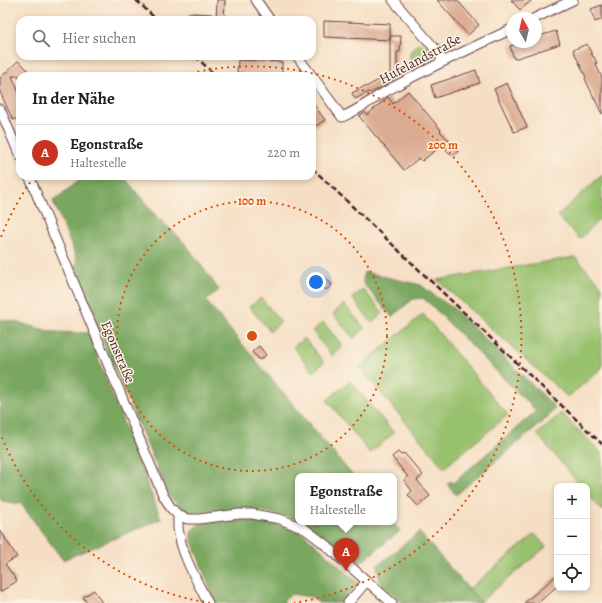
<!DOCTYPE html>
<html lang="de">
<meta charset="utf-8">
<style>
:root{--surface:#fff;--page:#f2f2f2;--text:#222;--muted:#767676;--line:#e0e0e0;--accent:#c8321e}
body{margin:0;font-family:Alegreya,serif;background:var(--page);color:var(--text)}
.controls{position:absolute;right:12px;bottom:12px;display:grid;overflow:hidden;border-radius:8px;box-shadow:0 2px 6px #0003}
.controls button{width:36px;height:36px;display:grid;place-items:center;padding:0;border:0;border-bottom:1px solid var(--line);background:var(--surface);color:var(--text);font:20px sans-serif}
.compass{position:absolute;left:506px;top:12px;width:36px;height:36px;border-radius:50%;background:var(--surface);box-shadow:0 2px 6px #0003;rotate:352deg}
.you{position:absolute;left:316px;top:282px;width:14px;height:14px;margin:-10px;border:3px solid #fff;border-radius:50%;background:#1a73e8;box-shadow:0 0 0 6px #1a73e833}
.badge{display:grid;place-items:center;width:26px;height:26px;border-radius:50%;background:var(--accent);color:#fff;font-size:13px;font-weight:700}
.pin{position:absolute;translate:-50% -33px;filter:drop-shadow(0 1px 2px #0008)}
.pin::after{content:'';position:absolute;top:21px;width:14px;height:12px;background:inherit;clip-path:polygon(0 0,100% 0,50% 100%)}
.popup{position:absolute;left:295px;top:473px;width:102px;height:52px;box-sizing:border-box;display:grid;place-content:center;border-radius:8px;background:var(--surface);filter:drop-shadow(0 1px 3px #0005);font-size:13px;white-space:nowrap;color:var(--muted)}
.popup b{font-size:15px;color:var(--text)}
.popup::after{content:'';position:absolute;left:50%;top:100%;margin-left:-8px;border:8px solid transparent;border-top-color:var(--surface)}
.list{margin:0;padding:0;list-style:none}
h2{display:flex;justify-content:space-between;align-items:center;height:52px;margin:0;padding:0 16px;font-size:17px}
h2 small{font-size:13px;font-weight:400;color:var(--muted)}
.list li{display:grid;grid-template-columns:26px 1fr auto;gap:12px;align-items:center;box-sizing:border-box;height:56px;padding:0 16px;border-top:1px solid var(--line)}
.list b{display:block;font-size:15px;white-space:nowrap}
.list p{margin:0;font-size:13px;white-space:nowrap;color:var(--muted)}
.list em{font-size:13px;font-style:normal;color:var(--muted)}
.icon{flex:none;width:22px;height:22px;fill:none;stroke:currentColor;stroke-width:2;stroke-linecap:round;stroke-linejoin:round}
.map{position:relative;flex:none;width:602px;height:603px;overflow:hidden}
.search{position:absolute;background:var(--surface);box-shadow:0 2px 6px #0003;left:16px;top:16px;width:300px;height:44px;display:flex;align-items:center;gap:10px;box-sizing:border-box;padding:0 14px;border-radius:12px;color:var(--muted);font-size:15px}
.panel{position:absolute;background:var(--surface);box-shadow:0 2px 6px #0003;left:16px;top:72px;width:300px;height:108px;border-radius:12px}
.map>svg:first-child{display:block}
</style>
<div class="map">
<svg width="602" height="603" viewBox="0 0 602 603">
<rect width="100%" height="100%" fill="#fcf5e5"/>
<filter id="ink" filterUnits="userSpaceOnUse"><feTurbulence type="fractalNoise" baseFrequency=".025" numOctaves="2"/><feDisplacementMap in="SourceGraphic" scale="8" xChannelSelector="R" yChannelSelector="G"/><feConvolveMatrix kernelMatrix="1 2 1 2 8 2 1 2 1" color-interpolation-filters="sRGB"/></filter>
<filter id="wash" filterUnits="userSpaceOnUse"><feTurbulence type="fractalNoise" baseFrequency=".012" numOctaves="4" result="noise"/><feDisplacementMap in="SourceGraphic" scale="16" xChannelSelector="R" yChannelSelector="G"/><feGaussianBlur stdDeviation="0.9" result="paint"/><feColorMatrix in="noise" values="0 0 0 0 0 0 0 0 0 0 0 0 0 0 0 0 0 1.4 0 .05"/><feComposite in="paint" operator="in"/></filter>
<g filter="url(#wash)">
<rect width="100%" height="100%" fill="#f5dec3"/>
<!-- green -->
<path fill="#98c16e" stroke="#71704c" d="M418,44C430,43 437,53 432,63L420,69C407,66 407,49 418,44Z
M602,175V217L580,239L557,216Z
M575,257L602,286V368L568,397L437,280Z
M363,289L383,313L372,323L352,298Z
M261,298L281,322L270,331L249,307Z
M344,304L365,329L353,338L333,314Z
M423,314L508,415L444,468L359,367Z
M323,322L343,346L332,356L312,331Z
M304,338L324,362L313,372L293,347Z
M350,381L394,433L370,453L327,400Z
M561,413L602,453V511L587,493V486H581L537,434Z
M535,534L546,547L480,602L469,589Z"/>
<!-- forest -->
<path fill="#7aa761" stroke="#626346" d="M85,176H123L157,217L175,233L188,247L219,290L206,301L353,476H298V521L289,517L246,508L211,512H189L178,505L169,496L73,269L77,263L76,257L53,201Z
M364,272L421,285L436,297L453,308L555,407L549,416L456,495L447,484L451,481L453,483L536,411L430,304L423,298L413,299L392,317L363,283Z
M0,319L20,323L53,332L88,333L161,519L63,560L21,504L2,501L0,498Z
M248,520L274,524L292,529L305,535L358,583L341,603H318L312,597L291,594L284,601V603H216L191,539V531L200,523Z
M300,522H392L400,531L359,564L323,534Z
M419,532L481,603H403L380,582L377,566Z"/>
<g id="blocks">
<!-- building -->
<path fill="#dbab91" d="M217,0H225L224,20H216Z
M437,0H457L479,25L468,35Z
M511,0H532L520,10Z
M602,5V19L595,22L591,9Z
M189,13L212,14L211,20H189Z
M324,21L390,24V40L324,37Z
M556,31L560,44L514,59L510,46L522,42H536V37Z
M390,36H401L400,52H397V77L378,89L370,93L369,92L355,99L352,93L365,86L366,87L390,74Z
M587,44L593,57H594L597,63H595L602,78V114L587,83L585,78L586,77L573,50Z
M238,60L282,62V75L237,73Z
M18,61L24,66L32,76H12L20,95V117L13,120L0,92V78Z
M476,70L480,83L435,98L431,85Z
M507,83L527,127L514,132L494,89Z
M408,91L441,130L440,131L458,151L452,156L442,145L422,161L419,158L404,170L359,116L365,112L367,115L388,97L393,104Z
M312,102L325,120L316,126L312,120Z
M318,276L322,280L325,277L332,285L326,290L321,284L314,290L309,284Z
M259,346L266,355L260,360L252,352Z
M398,452L401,455L404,453L423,475L417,480L430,496L418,506L408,495L412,491L404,480L408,477L392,457Z
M0,530L17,557L5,564L17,581L0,592Z
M557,575V586L538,603H524Z
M94,590L102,603H87L83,597Z"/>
</g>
</g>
<g filter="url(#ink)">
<use href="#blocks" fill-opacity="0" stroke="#643c42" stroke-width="1"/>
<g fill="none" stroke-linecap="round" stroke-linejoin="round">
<defs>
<path id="minor" d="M256,0L270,20
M393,0L437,51L443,61
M535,18L573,0
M297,56L312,76
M312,76L342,117C359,110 374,98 390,89C430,67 471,48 512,29
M0,109L20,156
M29,176L163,495L171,508L178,515L187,519H199L239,514H252L280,519L305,529L322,542L392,603
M178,515C178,519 178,524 178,528C181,554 196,579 208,603
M348,603L367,581"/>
</defs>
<!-- minor casing -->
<use href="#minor" stroke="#643c42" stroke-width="11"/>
<!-- minor -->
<use href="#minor" stroke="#fff" stroke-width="9"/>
<!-- rail -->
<path stroke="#4a1f2b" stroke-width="2.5" stroke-dasharray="6 3" stroke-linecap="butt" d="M136,0L157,20
M195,56L216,76
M312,168L602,444"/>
</g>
</g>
<!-- distance rings -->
<g fill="none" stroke="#d8530f" stroke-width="2" stroke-dasharray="2 4">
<circle cx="252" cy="336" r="135"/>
<path d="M210 603A270 270 0 0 1 1 435M1 237A270 270 0 0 1 34 177M180 76A270 270 0 1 1 294 603"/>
</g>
<g text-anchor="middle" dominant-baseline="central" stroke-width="3" stroke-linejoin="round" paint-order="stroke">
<!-- street labels -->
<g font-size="14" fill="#4a1f2b" stroke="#fcf5e5">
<text transform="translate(420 59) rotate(-28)">Hufelandstraße</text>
<text transform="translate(118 352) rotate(67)">Egonstraße</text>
</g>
</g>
<circle cx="252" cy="336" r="6" fill="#d8530f" stroke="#fcf5e5" stroke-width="2"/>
<g font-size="12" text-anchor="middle" font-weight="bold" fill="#d8530f" stroke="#fcf5e5" stroke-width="3" stroke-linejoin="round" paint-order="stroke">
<text x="443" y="149">200 m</text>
<text x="252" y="205">100 m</text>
</g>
</svg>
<div class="controls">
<button>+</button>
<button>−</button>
<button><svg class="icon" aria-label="locate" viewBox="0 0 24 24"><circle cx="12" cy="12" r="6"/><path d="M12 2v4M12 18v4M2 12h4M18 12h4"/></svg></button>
</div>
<svg class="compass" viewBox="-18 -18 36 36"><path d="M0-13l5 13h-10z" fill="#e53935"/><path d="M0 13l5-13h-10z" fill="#767676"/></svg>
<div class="you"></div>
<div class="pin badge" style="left:346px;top:571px">A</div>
<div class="popup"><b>Egonstraße</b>Haltestelle</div>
<div class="search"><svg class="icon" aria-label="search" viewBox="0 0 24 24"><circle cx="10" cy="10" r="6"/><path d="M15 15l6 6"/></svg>Hier suchen</div>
<section class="panel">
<h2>In der Nähe<small></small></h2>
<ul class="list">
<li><span class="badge">A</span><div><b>Egonstraße</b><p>Haltestelle</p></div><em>220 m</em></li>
</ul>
</section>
</div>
